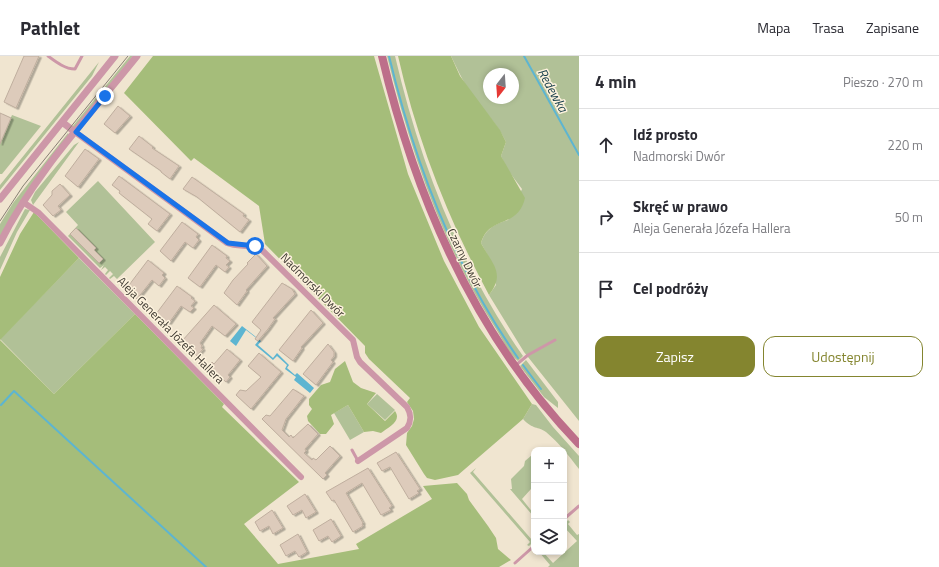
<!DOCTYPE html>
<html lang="pl">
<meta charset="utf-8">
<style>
:root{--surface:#fff;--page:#f2f2f3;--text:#2b2b33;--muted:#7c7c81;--line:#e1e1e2;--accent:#84852f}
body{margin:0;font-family:"Titillium Web",sans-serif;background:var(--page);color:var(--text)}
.controls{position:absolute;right:12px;bottom:12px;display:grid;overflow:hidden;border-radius:8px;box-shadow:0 2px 6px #0003}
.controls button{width:36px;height:36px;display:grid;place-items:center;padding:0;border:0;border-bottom:1px solid var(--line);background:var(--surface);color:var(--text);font:20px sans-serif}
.compass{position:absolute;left:483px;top:12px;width:36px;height:36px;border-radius:50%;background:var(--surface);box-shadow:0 2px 6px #0003;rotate:197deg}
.stop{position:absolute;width:12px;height:12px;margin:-9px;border:3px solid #1a73e8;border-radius:50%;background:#fff}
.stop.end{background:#1a73e8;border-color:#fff;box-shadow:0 1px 4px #0008}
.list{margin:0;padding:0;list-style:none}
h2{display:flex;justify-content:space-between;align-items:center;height:52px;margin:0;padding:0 16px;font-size:17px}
h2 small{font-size:13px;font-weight:400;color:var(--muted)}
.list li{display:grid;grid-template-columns:26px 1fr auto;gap:12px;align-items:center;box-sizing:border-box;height:72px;padding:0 16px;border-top:1px solid var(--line)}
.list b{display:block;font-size:15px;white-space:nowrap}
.list p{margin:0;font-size:13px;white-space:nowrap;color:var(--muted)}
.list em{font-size:13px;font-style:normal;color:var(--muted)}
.actions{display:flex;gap:8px;padding:12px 16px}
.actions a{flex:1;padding:9px 0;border:1px solid var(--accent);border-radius:12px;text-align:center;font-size:14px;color:var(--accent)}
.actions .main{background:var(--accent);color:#fff}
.icon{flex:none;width:22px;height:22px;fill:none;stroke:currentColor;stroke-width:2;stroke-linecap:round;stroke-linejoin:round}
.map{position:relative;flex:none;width:579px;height:511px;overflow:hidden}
header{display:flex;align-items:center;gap:24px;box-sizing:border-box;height:56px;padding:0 20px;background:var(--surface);border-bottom:1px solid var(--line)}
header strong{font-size:19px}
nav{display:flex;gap:22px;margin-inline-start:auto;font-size:14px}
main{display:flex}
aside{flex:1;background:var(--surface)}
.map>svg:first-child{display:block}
</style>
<header>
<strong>Pathlet</strong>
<nav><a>Mapa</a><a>Trasa</a><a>Zapisane</a></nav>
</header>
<main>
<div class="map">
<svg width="579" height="511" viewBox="0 0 579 511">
<defs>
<filter id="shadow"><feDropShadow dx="2.5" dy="1.5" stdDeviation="0" flood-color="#0004"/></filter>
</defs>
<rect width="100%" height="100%" fill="#f0e5d0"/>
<!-- green -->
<path fill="#b1c197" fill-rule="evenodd" d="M130,0H133L75,71H72Z
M387,0H395C420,107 460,210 523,300L518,305C509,299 502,282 496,273C442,189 411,96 387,0Z
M451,0H579V365L524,296L489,239L496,229L487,198L481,187C485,173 495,168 508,164L522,133L507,113L501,100L506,86C497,67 482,53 470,36C462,24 457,12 451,0ZM489,18H513V42H489Z
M99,6L92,20L0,134V129Z
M12,59L41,70L2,118H0V88Z
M68,77L69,79L0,183V168L13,147Z
M79,86L33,149L31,144L35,136L74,89Z
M98,125L155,186L117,223L114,220L110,223L109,222L113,218L110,215L106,219L105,218L108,214L105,211L101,214L104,209L100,212L68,180L78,169L66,156Z
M25,153L30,154L17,176L0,214V201Z
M79,202L135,258L54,338L0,283Z
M526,304L558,346V352L544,341L520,310Z
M377,338L395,354L385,364L367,348Z
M532,348L536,349L553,371L579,400V413C569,400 559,387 546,376C538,370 533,374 523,363Z
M348,349L364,376L350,384L334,357Z
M532,399H534V436L531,433L522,443L534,458V461L510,433H512L511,423L524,410L525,405Z
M476,412L473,416L532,484L534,482V485L529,490L527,489L530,486L470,417Z
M568,464L570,466L568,468L577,479L579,478V511H548L550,509L539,496L535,499L536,496H543L553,507L565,496L564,493L566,495L577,485L564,471V469Z"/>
<!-- forest -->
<path fill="#a5bd7a" d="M153,0H374L408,118L444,205L479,271L532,348L523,363L458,419L435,424L427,422L424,418L406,389L407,377L412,370L414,363L413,355L407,346L410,342L369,303L365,297V290L265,188L259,150L194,102L191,105L124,37Z
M398,0H451L460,20L500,74L506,86L501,100L525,142C518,173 489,159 481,187C492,208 506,217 489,239C448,163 417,84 398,0Z
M34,156L79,202L0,284L54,338L135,258L224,348L222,351L299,426L244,468L278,508L359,493L356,488L432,443L423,430L457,427L467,438L469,444L488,470L496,482L498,493L511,504L499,511H0V221L20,178Z
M345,305L353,326L361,332L376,337L367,348L385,365L395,355C402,365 389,371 381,377L373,375L364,376L348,349L331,359L334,368L326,378H320L308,365L307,360L312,353L309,349V343L321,329L330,326L335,313Z"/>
<!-- water -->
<path fill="#5db5d1" d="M242,270L261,285L258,289L273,302L277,297L289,309L287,312L295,319L297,317L314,332L310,337L294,324L296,321L285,313L287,309L277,300L273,304L255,289L259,284L246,274L236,290L230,285Z"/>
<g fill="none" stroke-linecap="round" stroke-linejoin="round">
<!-- stream -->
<path stroke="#5db5d1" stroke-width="2" d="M389,0C415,108 454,211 518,302
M524,0L579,99
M523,309L541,333
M1,349L14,335L206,511"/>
</g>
<!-- building -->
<path fill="#ddcbbb" stroke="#bfae9e" filter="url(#shadow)" d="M24,0H39L16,52L4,46Z
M118,50L130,60L115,77L104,68Z
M0,57L11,62L0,88Z
M139,80L153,91L152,92L179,110L170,123L161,116V115L129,93Z
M85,93L99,103L78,131L65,120Z
M119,120L170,158L157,175L148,168L152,163L119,137L120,135L112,129Z
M192,121L244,158L243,160L249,164L240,176L197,141L183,133Z
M60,128L70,139L58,150L61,154L53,160L43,149L52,139V135Z
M182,166L198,178L196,181L199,184L193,192L185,186L171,205L160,195Z
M76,172L96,192L94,194L103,203L99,207L70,178Z
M212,189L227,200L226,202L230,205L226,209L229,211L225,216L216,209L200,231L188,222Z
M256,198L267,210L246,234L247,235L237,249L224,237L233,224L248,208L247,207Z
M148,204L164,217L162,219L165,222L159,230L152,224L137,243L126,233Z
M282,227L292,233L295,238L273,262L275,263L268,273L258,285L255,283L261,274L252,266Z
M177,230L192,241L191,242L195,245L191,250L194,252L190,256L181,250L169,267L167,266L165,272L153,262Z
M214,249L236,268L225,280L212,270L200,287L202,290L201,292L203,293L197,300L182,285Z
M311,254L323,267L301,291L302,292L293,305L279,294Z
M328,288L334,296V300L331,304L333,306L316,329L303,318Z
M227,293L240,304L228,319L230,321L226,326L208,310L212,306L214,308Z
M259,297L281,316L251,353L236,339L240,334L246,335L261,321L248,310Z
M293,333L304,340L286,363L282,374L289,381L291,379L293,382L308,368L318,378L305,393L306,395L304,397L312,404L313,402L316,404L330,390L340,400L325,417L327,419L323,423L262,363L266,359L270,360Z
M396,396L420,433L417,435L419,437L409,443L390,411L382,415L377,407Z
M368,412L392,450L389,452L391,454L381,459L362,427L346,437L363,467L362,468L363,470L353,476L334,444L332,445L326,436Z
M305,438L316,456L306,462L302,454L293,459L287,450Z
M272,454L283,472L273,478L269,470L260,475L255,466Z
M331,463L341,480L332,486L328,480L319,485L313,474Z
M298,478L307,496L299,501L295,495L286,500L280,489Z"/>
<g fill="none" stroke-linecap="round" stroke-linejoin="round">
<!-- service -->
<path stroke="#cd97a8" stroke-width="3" d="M48,0C56,6 65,13 75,13L82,0
M516,309L528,299L555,284
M352,394L358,405
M564,463L579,450
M515,507L534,490"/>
<!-- minor -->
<path stroke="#cd97a8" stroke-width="6" d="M75,76L227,187C239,192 252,187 263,195L353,284L357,301L360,306L407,351C411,358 412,364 407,372L358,405
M23,146L39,157L301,421"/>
<!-- tertiary -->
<path stroke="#cd97a8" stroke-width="7" d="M62,66L75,76
M0,143L115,0
M0,187C34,118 89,60 137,0"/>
<!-- secondary -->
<path stroke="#bd6f8a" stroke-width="8" d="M382,0C416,144 476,281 579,388"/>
<!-- tram -->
<path stroke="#878073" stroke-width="1" d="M0,165L23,130L128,0"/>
</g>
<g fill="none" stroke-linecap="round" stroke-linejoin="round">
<!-- route -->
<path stroke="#1a73e8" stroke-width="5" d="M105,40L76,76L228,187L255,190"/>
</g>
<g text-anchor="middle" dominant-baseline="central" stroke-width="3" stroke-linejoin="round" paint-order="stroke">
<!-- street labels -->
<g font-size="12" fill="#413c34" stroke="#fdf2dd">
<text transform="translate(465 202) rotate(64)">Czarny Dwór</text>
<text transform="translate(313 229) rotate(45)">Nadmorski Dwór</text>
<text transform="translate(171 274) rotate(45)">Aleja Generała Józefa Hallera</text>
</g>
<!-- water labels -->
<g font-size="13" font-style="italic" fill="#143c49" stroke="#fdf2dd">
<text transform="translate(553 34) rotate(61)">Redewka</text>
</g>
</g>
</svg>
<div class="controls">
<button>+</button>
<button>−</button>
<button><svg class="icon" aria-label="layers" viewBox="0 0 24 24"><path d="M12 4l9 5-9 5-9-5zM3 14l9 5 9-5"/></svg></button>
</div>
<svg class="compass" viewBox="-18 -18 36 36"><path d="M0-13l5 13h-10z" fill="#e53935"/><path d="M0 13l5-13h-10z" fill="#7c7c81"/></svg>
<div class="stop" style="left:255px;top:190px"></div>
<div class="stop end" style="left:105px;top:40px"></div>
</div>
<aside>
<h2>4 min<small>Pieszo · 270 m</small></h2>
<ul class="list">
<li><svg class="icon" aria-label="ahead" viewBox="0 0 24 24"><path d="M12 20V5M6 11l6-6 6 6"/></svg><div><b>Idź prosto</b><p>Nadmorski Dwór</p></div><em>220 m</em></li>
<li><svg class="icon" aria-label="right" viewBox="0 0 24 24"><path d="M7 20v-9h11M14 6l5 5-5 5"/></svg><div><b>Skręć w prawo</b><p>Aleja Generała Józefa Hallera</p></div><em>50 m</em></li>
<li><svg class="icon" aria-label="arrive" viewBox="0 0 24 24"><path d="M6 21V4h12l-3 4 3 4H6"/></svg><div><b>Cel podróży</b></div></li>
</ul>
<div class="actions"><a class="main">Zapisz</a><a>Udostępnij</a></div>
</aside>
</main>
